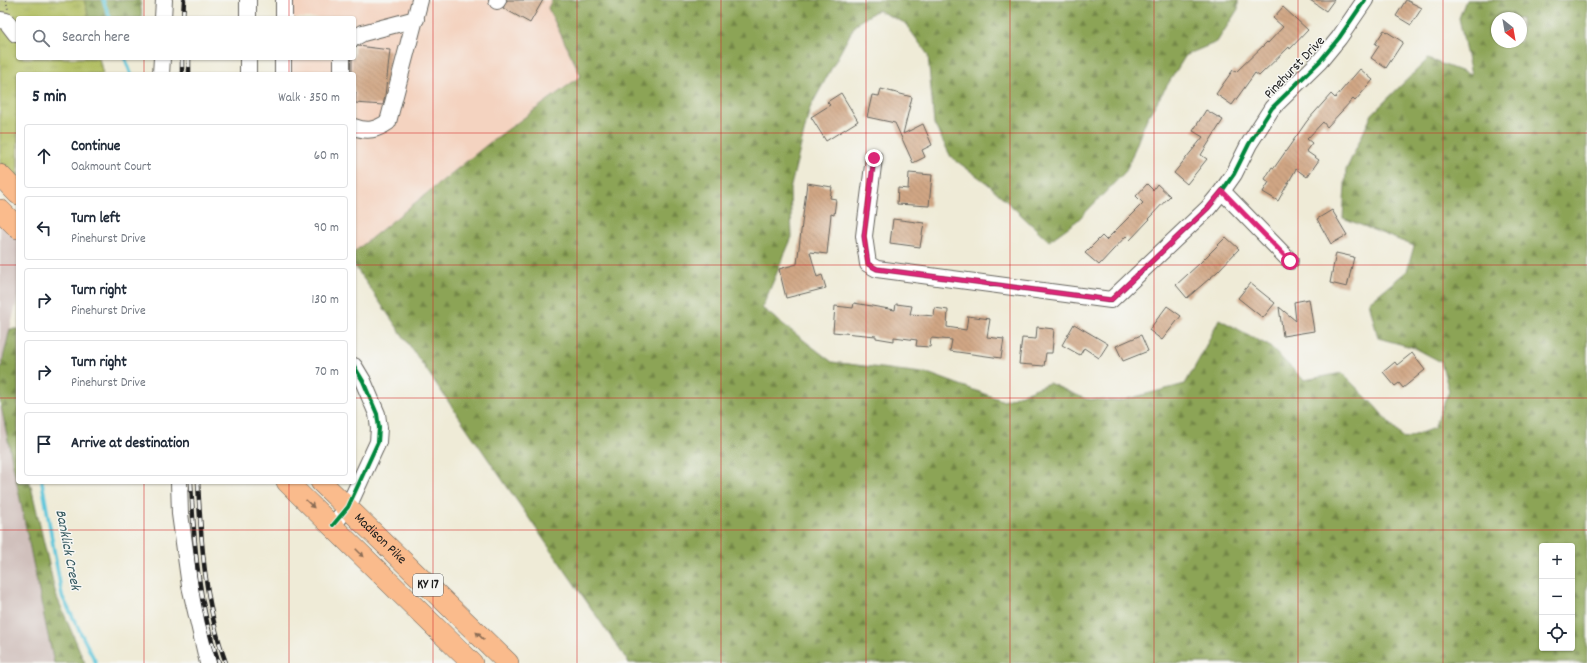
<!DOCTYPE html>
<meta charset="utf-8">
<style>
:root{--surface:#fff;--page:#f2f2f3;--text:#1f2937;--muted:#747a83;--line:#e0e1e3}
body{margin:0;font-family:Dekko,sans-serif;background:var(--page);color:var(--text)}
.controls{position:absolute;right:12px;bottom:12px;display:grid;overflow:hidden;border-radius:4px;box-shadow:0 1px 3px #0004}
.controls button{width:36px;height:36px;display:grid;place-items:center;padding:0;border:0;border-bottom:1px solid var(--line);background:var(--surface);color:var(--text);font:20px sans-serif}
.compass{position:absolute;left:1491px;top:12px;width:36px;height:36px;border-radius:50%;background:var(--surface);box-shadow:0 1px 3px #0004;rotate:149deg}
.stop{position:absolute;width:12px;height:12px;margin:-9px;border:3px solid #db2777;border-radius:50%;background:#fff}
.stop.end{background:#db2777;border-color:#fff;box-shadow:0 1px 4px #0008}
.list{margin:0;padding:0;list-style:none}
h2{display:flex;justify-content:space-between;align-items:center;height:52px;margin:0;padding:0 16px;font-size:17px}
h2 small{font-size:13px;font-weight:400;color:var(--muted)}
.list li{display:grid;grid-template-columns:26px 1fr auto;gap:12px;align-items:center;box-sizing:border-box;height:64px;margin:0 8px 8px;padding:0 8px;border:1px solid var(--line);border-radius:4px}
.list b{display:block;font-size:15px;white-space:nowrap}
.list p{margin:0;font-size:13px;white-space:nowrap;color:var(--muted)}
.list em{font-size:13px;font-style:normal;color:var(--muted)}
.icon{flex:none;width:22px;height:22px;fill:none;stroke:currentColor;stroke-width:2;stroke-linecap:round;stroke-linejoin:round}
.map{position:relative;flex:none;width:1587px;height:663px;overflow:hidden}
.search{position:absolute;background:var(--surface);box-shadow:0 1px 3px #0004;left:16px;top:16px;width:340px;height:44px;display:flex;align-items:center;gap:10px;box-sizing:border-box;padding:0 14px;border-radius:4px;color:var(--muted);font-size:15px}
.panel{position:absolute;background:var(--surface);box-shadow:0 1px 3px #0004;left:16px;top:72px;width:340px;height:412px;border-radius:4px}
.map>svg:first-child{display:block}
</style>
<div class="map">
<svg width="1587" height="663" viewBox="0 0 1587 663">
<defs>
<pattern id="forest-firs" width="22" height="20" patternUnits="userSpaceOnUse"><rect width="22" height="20" fill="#8ca456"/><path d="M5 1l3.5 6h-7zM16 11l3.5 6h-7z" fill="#728546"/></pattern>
<pattern id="park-tufts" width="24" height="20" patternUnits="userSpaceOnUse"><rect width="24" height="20" fill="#b0bd5f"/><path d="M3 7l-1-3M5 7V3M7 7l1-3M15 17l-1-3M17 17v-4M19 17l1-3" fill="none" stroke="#97a252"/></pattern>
<pattern id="building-back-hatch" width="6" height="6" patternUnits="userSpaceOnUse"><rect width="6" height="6" fill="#d0a684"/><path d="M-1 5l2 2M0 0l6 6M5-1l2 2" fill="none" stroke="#b28e71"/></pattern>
</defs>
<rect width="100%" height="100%" fill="#f6f6f2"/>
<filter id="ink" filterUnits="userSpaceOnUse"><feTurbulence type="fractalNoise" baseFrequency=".025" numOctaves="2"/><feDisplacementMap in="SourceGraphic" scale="8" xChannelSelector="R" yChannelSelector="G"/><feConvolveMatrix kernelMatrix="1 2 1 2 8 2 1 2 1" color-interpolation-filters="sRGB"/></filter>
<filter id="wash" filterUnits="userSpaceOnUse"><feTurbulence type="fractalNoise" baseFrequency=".012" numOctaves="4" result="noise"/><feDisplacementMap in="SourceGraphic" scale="16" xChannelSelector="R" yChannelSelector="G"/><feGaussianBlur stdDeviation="0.9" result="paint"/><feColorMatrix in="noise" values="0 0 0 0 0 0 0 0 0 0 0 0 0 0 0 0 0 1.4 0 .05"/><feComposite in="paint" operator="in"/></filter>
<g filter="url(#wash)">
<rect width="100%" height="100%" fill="#efebd7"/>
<!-- built -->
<path fill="#f4d3c0" d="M284,0H552L548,8L581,76L488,144L354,252V74H283V58H354V18H284Z"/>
<!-- industrial -->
<path fill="#d0c0bc" d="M0,210L18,228V296L0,371Z
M0,401L46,626L54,663H0Z"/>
<!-- forest -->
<path fill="url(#forest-firs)" stroke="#546039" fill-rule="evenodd" d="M84,0H140L142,18H89Z
M552,0H1238V9L1217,42L1186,55L1147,118L1126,171L1078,220L1049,241L988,184L951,157L934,124L928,55L905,23L877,10L855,25L810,108L790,190L792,237L762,308L832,362L930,374L1004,401L1049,383L1086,399L1119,401L1185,384L1202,354L1219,319L1269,346L1304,380L1342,373L1372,403L1404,439L1434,428L1449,391L1441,362L1415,348L1378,338L1369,302L1407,271L1414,246L1343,218L1346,170L1372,114L1428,59L1471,75L1459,18L1466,0H1587V663H629L354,265V252L488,144L581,76L548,8ZM1497,18H1521V42H1497ZM1542,546H1572V648H1542Z
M10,329H18V482H30L56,595L85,663H54L46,626L0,401V371Z"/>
<!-- park -->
<path fill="url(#park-tufts)" stroke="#666c3e" d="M0,0H84L89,18H18V58H99L103,74H18V194L0,175Z"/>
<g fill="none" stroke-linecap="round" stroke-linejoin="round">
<!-- stream -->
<path stroke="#60c7dc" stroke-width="3.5" d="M103,0L110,18
M125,58L131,74
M42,482L62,596L96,663"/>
</g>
<g id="blocks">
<!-- building -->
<path fill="url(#building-back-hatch)" d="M507,0H543L530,23L503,8Z
M1310,0H1334L1326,11Z
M1406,0L1422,8L1411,25L1396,16Z
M1283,7L1308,30L1290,49L1289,47L1259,76L1255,73L1232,105L1216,94L1233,70L1236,72L1267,42L1268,43L1283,27L1273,18Z
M1384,30L1403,42L1386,68L1371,58L1379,46L1375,44Z
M358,46L390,50L385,96L383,105L355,103L356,92H354V74H352V58H354V47Z
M1360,69L1373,80L1355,101L1353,99L1327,127L1323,122L1307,139L1312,143L1306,151L1319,160L1307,177L1296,169L1278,201L1263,192L1269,182L1265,179L1272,167L1274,168L1307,121L1331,94L1335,98Z
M881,89L912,97L903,134L923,124L932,145L922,150L925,157L913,163L895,123L867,117L872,95L879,96Z
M841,93L858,121L826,141L811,117L830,105L827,102Z
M1206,110L1223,120L1201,155L1207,159L1187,184L1174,173L1203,137L1193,131Z
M909,173L932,175L929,206L897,204L898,188L908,189Z
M807,183L832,187L830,198L836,199L834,215L831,214L827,254L810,252L817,277L822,275L826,288L786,298L779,269L797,264Z
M1147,184L1153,190L1157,184L1170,196L1148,219L1149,220L1130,240L1126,236L1099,265L1085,253L1102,236L1106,240L1143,203L1136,196Z
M1332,210L1347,235L1331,244L1317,219Z
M893,219L924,223L920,247L890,243Z
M1226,237L1239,249L1217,272L1187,298L1176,285L1200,263Z
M1336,253L1354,257L1347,287L1330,283Z
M1250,283L1275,303L1263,318L1238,298Z
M1309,299L1314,331L1283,336L1279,307L1296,321L1294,302Z
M854,303L895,310L896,304L912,306L910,314L934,316L935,308L948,310L947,327L966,330L968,316L990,319L987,337L1004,339L1001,358L950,351L952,340L931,338L930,347L916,346L917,340L894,337V341L876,338V336L833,332L835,306L853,308Z
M1167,306L1181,316L1162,340L1149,330Z
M1074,324L1108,344L1099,358L1084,348L1080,355L1062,345Z
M1037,327L1054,329L1052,353H1046L1044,366L1019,364L1022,338L1036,339Z
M1141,335L1148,351L1123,361L1116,346Z
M1412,353L1425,370L1403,388L1399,383L1395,386L1383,372L1395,362L1397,365Z"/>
</g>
</g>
<g filter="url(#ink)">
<use href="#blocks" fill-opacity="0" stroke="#66645d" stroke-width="1"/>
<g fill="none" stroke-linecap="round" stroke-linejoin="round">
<defs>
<path id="minor" d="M248,0V18
M497,1L498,0
M163,18L164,0
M284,18V0
M0,20L6,21L16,34
M354,38L363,33L416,19
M248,58V74
M161,74L162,58
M283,74V58
M342,74V58
M354,127C368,132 376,130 388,122L420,0
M874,158L864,236L868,264L877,269L1111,300L1208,208L1222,191L1234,174L1249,144L1272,108L1320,61L1339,38L1365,0
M1222,191L1290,261
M179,482L180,514L190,586L208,663
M333,525L348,507L378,442L379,428L377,414L363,381L354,366"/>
<g id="major">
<path d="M0,175L18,194"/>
<path d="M0,210L18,228"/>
<path d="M287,482L472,663"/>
<path id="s1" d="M321,482L508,663"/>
</g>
</defs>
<!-- minor casing -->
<use href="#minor" stroke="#66645d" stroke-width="18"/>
<!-- major casing -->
<use href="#major" stroke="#66645d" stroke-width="22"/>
<!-- path -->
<path stroke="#66645d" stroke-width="2" stroke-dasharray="1 3" stroke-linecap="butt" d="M6,0L8,9"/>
<!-- minor -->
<use href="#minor" stroke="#fff" stroke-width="16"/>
<!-- major -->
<use href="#major" stroke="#fabb8c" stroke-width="21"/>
<defs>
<path id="rail" d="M183,18L184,0
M182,58V74
M189,58V74
M191,482C194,543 198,605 219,663
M198,482C201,542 205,606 226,663"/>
</defs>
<!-- rail casing -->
<use href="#rail" stroke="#1c1c1c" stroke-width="4.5"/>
<!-- rail -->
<use href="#rail" stroke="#f6f6f2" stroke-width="3" stroke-dasharray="9" stroke-linecap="butt"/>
<defs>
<path id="cycleway" d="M874,158L864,236L868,264L877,269L1111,300L1208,208L1222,191L1234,174L1249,144L1272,108L1320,61L1339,38L1365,0
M333,525L348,507L378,442L379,428L377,414L363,381L354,366"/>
</defs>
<!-- cycleway casing -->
<use href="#cycleway" stroke="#f6f6f2" stroke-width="6"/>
<!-- cycleway -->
<use href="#cycleway" stroke="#00873e" stroke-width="4"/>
</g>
<!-- one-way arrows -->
<defs><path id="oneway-solid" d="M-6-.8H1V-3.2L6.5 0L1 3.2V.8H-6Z"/></defs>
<g fill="#8b6c54">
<use href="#oneway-solid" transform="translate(310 504) rotate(43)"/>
<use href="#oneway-solid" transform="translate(360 553) rotate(45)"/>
<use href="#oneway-solid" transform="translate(480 636) rotate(-136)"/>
</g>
</g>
<g fill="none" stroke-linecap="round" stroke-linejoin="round" filter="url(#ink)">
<!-- route -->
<path stroke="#db2777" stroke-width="5" d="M874,158L864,236L868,264L877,269L1111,300L1208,208L1222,191L1290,261"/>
</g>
<!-- grid -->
<path fill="none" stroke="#d62828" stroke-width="1" stroke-opacity="0.55" d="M144,0V18M289,0V18M433,0V663M577,0V663M721,0V663M866,0V663M1010,0V663M1154,0V663M1298,0V663M1443,0V663M144,58V74M289,58V74M0,133H18M354,133H1587M0,265H18M354,265H1587M0,398H18M354,398H1587M144,482V663M289,482V663M0,530H1587"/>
<g text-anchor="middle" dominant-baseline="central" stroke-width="3" stroke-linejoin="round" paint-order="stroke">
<!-- shield labels -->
<rect fill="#f6f6f2" stroke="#5d5d5c" stroke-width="1" x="413" y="574" width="30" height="22" rx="3"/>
<g font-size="13" font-weight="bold" fill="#1c1c1c">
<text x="428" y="585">KY 17</text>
</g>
<!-- street labels -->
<g font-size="14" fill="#1c1c1c" stroke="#f6f6f2">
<text transform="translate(1295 68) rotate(-46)">Pinehurst Drive</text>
<text stroke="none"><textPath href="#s1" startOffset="82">Madison Pike</textPath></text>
</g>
<!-- water labels -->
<g font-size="15" font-style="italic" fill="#34585f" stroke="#f6f6f2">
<text transform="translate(67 550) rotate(79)">Banklick Creek</text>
</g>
</g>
</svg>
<div class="controls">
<button>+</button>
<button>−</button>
<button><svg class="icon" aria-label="locate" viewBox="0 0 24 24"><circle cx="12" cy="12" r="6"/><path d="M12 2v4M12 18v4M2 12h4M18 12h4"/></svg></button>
</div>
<svg class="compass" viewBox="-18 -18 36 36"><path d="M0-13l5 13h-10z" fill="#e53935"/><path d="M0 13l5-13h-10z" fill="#747a83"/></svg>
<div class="stop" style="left:1290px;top:261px"></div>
<div class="stop end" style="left:874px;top:158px"></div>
<div class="search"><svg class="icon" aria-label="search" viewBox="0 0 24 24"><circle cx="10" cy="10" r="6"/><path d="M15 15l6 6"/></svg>Search here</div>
<section class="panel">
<h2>5 min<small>Walk · 350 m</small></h2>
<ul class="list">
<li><svg class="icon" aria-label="ahead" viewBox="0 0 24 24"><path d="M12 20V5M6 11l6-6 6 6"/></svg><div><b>Continue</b><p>Oakmount Court</p></div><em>60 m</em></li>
<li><svg class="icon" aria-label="left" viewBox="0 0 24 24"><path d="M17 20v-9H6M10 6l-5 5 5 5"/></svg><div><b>Turn left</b><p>Pinehurst Drive</p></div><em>90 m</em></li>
<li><svg class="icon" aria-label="right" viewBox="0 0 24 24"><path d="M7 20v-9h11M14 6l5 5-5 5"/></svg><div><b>Turn right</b><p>Pinehurst Drive</p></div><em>130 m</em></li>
<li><svg class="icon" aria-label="right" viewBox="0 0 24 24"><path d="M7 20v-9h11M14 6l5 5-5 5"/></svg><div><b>Turn right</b><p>Pinehurst Drive</p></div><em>70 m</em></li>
<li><svg class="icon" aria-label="arrive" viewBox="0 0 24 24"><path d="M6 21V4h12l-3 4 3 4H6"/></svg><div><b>Arrive at destination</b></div></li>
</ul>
</section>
</div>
